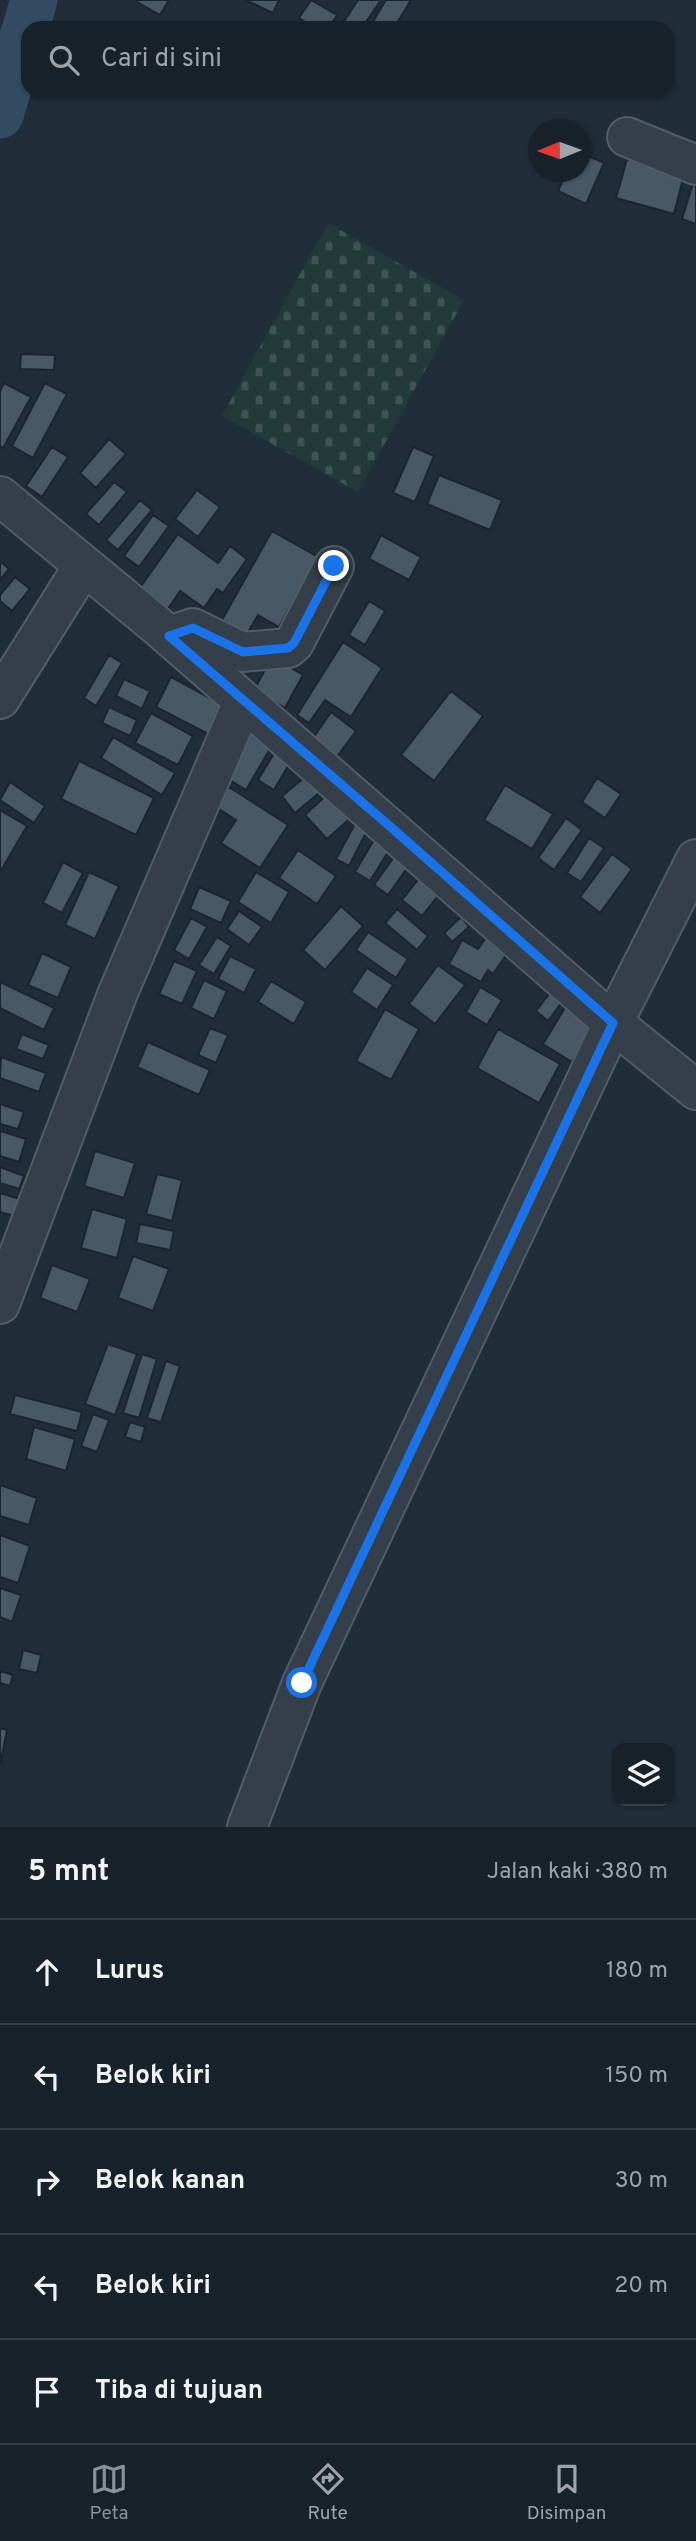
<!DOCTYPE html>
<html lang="id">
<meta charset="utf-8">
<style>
:root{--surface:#18222b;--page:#212a33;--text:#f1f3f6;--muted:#9fa4a9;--line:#363f47;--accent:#8c9099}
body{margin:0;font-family:Overpass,sans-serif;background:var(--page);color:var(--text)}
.controls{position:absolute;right:21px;bottom:21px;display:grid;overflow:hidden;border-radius:14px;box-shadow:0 2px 5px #0004}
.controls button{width:63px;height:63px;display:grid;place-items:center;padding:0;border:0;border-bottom:2px solid var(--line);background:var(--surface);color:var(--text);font:35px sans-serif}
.compass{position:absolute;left:528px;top:119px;width:63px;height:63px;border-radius:50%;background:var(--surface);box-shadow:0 2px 5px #0004;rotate:269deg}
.stop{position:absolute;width:21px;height:21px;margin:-16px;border:5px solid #1a73e8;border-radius:50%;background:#fff}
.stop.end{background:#1a73e8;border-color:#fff;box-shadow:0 2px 7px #0008}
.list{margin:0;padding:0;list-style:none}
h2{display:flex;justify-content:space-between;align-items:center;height:91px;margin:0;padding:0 28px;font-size:30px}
h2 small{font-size:23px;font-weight:400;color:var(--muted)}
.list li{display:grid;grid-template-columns:46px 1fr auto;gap:21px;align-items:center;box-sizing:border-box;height:105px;padding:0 28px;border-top:2px solid var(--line)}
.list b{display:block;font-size:26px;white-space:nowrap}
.list em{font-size:23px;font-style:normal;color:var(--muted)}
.icon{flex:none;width:38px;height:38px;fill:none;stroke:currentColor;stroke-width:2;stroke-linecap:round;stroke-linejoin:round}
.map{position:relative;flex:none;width:696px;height:1827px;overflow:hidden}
.search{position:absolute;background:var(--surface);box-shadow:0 2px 5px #0004;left:21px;right:21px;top:21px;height:77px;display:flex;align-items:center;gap:18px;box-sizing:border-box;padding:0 24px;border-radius:21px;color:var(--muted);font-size:26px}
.sheet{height:616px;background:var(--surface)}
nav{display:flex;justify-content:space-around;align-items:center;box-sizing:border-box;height:98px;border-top:2px solid var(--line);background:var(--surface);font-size:19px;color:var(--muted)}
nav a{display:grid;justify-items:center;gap:4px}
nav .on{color:var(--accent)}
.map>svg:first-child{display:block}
</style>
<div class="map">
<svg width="696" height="1827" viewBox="0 0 696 1827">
<defs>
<pattern id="cemetery-stones" width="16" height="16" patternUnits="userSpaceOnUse" patternTransform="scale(1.75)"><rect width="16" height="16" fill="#223a3a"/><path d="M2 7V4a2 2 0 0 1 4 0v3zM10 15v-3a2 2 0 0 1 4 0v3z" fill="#405455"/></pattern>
</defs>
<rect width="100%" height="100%" fill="#202e39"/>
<!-- cemetery -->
<path fill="url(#cemetery-stones)" d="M328,223L464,300L358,492L222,416Z"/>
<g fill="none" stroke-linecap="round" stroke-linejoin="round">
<!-- river -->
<path stroke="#334c61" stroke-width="47" d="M0,115L34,0"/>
</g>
<!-- building -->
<path fill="#485865" stroke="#1b2630" stroke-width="2" d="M138,0H169L160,15L137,2Z
M246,0H279L273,13Z
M311,0L337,15L329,28H315L299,18Z
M358,0H381L362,28H351L343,23Z
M386,0H411L394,28H377L371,25Z
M580,152L604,163L586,204L558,191L567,172H580Z
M627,159L684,175L674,214L616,198Z
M695,177H696V224L682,219Z
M21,354L55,355L54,370L20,369Z
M4,383L31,397L3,448L0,446V391Z
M45,383L67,394L33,458L12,446Z
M109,439L126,454L96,488L80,473Z
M52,447L68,457L42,497L26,486Z
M413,447L434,456L415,502L393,493Z
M439,475L502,500L490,530L427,504Z
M114,482L127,492L99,525L86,514Z
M197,490L220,507L198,537L175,519Z
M140,500L152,510L118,550L106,540Z
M153,515L169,526L139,567L124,556Z
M272,531L318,557L279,627L258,615L247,634L222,620Z
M178,534L218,563L230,546L247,559L223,593L217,589L204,608L180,591L168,609L139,589Z
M381,535L421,557L409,580L369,559Z
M0,561L9,569L0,580Z
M15,577L30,589L12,611L0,601V595Z
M369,601L385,611L365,645L349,635Z
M343,642L382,668L351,717L325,700L309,723L297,715Z
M109,655L122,663L96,706L84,698Z
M272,657L303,675L285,708L254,690Z
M171,677L223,705L208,734L156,707Z
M124,679L150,691L142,709L116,696Z
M451,691L483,716L434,781L401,755Z
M109,707L137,720L130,736L102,723Z
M331,712L356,731L333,762L309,744Z
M151,713L193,736L178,765L135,743Z
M253,730L274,742L246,790L225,777Z
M113,737L175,773L162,795L101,758Z
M279,745L295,754L274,790L258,780Z
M79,761L154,798L136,835L61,799Z
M311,772L325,788L295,813L282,796Z
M597,778L621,794L605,818L582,802Z
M10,782L45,806L34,823L0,800Z
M505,785L553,814L532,849L484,820Z
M229,787L288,825L260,868L221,843L236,820L216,807Z
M333,789L355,814L327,839L305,815Z
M0,810L27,826L0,872Z
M566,818L582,830L554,870L538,858Z
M356,822L368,829L349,866L336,859Z
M375,838L391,847L370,881L355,872Z
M589,838L604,848L581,882L567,873Z
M298,850L336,876L317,904L279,878Z
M396,854L410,864L388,895L374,885Z
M612,854L632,869L600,913L580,897Z
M63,862L83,873L62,913L43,903Z
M425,871L445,887L422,916L402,900Z
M89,872L119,886L95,939L65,925Z
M256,872L289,892L271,923L238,902Z
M199,887L231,901L221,923L190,909Z
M341,906L363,926L325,970L303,950Z
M397,909L428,936L417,950L385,923Z
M239,911L262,927L249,945L227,929Z
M461,917L469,927L452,942L444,933Z
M191,918L207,927L189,959L174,950Z
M368,932L408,959L396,978L356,950Z
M490,932L512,947L493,974L488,970L481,982L449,964L462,940L478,949Z
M217,937L231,946L214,974L199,965Z
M42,953L71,967L58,998L28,985Z
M230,956L256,969L244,993L218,979Z
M174,961L197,971L182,1004L159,994Z
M438,965L465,985L435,1024L409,1004Z
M367,968L393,985L377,1010L351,992Z
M204,980L227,991L214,1019L191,1008Z
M271,981L306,1002L294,1024L258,1002Z
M559,981L571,990L548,1021L536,1011Z
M0,982L54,1008L44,1030L0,1008Z
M480,987L502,1000L487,1025L466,1012Z
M566,1006L595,1024L572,1062L543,1044Z
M385,1009L419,1029L391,1080L356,1061Z
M210,1028L228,1035L216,1063L198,1055Z
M498,1029L560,1064L539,1103L477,1068Z
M22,1034L49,1045L43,1059L16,1049Z
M148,1042L210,1070L199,1095L137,1067Z
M1,1057L46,1073L39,1092L0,1078Z
M0,1104L24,1112L18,1129L0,1124Z
M0,1131L26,1139L19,1162L0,1156Z
M95,1151L135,1163L124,1198L84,1186Z
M0,1167L24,1176L19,1189L0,1183Z
M157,1174L182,1180L172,1221L146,1214Z
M0,1193L23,1200L17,1217L0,1212Z
M92,1209L127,1219L117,1258L81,1248Z
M140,1224L174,1231L170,1250L136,1243Z
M133,1256L169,1269L153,1311L118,1298Z
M52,1265L90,1279L77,1312L40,1298Z
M108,1344L137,1354L115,1415L85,1404Z
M142,1354L157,1359L139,1418L123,1413Z
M166,1361L180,1366L161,1422L147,1418Z
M15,1395L82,1412L77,1431L10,1414Z
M93,1414L109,1420L97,1452L81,1446Z
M130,1422L145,1427L141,1442L125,1437Z
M34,1427L75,1439L66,1471L26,1459Z
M0,1485L37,1498L29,1525L0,1516Z
M0,1535L30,1546L18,1583L0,1577Z
M0,1588L21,1595L12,1622L0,1617Z
M23,1650L41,1655L37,1673L19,1669Z
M0,1671L13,1675L10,1686L0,1683Z
M0,1728L7,1730L0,1766Z"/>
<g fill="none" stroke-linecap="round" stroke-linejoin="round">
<defs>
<path id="minor" d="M627,137L696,165
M0,496L154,623L613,1023L696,1090
M169,636L193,628L242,652L288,648L294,643L334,566
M0,699L84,565
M0,1304L117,995L243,702
M247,1827L302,1683L613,1023L696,859"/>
</defs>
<!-- minor casing -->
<use href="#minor" stroke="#515d67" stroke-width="42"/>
<!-- minor -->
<use href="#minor" stroke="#343f49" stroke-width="38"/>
</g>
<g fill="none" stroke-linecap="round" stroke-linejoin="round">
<!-- route -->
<path stroke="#1a73e8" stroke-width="9" d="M302,1683L613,1023L393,829L169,636L193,628L243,652L288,648L294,643L334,566"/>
</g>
</svg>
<div class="controls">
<button><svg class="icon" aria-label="layers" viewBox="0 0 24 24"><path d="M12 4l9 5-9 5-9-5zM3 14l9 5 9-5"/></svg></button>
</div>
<svg class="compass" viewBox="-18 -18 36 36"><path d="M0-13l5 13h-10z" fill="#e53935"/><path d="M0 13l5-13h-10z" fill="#9fa4a9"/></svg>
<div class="stop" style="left:302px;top:1683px"></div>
<div class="stop end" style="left:334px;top:566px"></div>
<div class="search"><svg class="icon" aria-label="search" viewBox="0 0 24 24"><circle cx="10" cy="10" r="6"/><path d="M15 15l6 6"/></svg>Cari di sini</div>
</div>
<section class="sheet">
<h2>5 mnt<small>Jalan kaki · 380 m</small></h2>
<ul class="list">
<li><svg class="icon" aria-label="ahead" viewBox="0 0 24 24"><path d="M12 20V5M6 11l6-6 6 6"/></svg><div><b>Lurus</b></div><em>180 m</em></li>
<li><svg class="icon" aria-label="left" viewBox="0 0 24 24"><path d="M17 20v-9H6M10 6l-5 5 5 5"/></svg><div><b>Belok kiri</b></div><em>150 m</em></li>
<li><svg class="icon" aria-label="right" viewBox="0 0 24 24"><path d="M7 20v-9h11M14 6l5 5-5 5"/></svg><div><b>Belok kanan</b></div><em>30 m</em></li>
<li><svg class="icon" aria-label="left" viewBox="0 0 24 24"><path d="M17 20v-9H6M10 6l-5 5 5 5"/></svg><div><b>Belok kiri</b></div><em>20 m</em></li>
<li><svg class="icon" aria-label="arrive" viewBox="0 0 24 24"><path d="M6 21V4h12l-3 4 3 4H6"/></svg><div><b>Tiba di tujuan</b></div></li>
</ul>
</section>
<nav>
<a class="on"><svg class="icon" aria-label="map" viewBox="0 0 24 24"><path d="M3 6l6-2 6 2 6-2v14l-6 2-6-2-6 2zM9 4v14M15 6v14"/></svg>Peta</a>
<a><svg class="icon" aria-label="directions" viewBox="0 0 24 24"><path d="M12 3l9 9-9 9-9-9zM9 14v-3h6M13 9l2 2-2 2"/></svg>Rute</a>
<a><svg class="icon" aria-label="saved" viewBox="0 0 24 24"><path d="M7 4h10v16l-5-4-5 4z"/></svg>Disimpan</a>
</nav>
